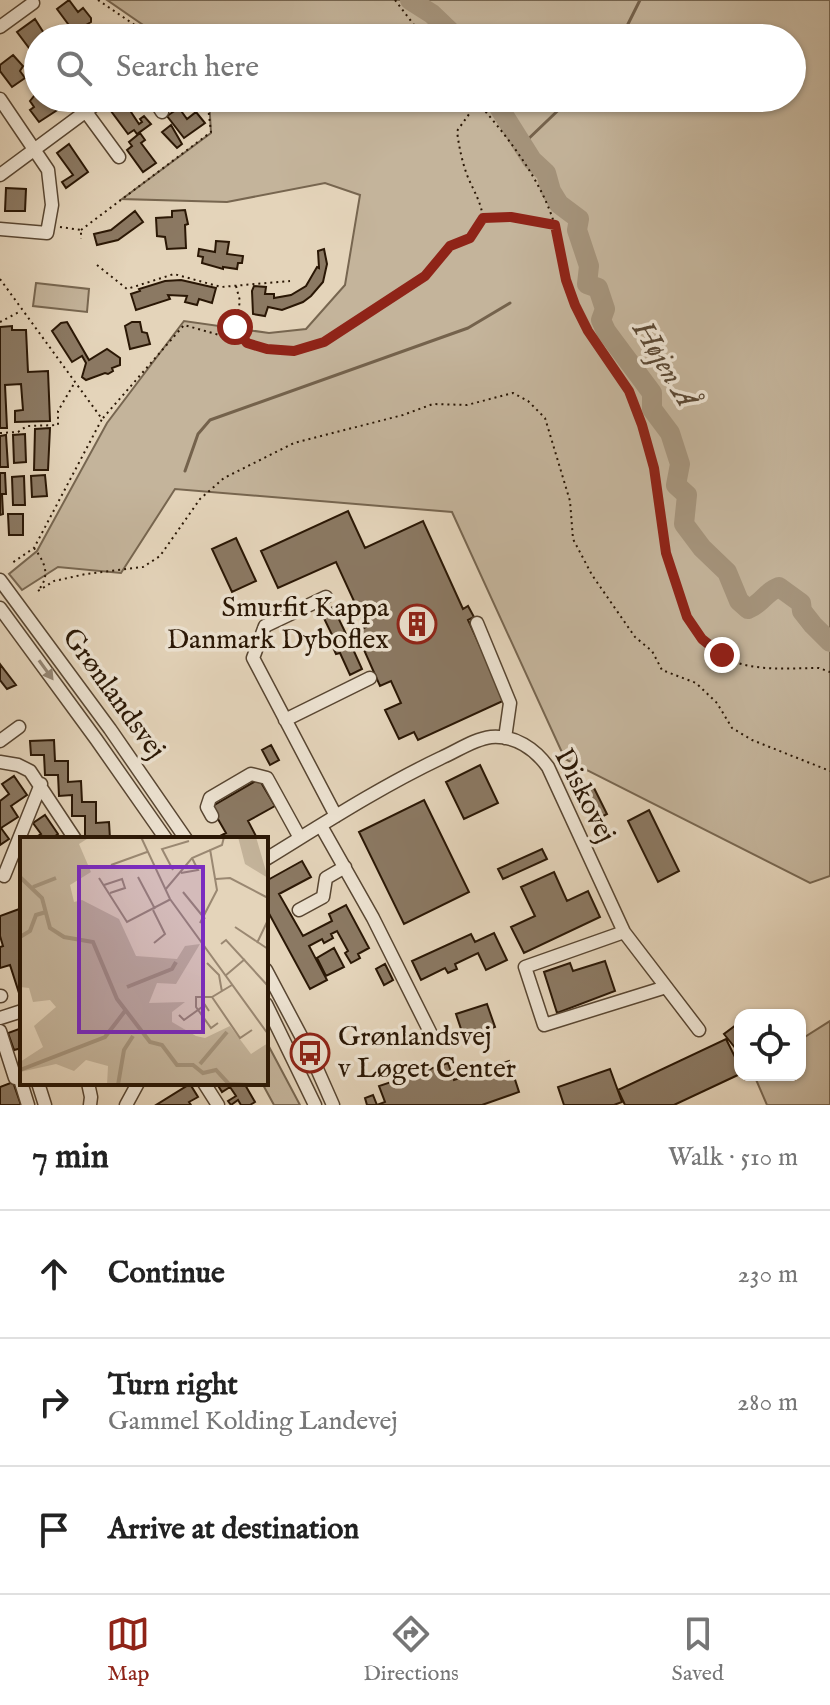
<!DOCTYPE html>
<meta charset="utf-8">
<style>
:root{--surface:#fff;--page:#f2f2f2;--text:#222;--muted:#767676;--line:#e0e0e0;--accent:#8f2418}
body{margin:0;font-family:"IM FELL English",serif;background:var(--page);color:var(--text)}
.controls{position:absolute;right:24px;bottom:24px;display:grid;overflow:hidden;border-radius:16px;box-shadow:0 2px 6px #0004}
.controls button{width:72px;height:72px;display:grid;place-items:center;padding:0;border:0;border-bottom:2px solid var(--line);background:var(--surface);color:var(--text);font:40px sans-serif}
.stop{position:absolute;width:24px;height:24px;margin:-18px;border:6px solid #8f2418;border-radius:50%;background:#fff}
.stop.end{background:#8f2418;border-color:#fff;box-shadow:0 2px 8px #0008}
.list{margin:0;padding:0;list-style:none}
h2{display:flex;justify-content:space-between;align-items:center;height:104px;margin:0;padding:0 32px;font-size:34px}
h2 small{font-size:26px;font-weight:400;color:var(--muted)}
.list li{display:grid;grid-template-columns:52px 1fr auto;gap:24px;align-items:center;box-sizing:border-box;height:128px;padding:0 32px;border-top:2px solid var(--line)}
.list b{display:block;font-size:30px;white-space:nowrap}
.list p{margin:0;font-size:26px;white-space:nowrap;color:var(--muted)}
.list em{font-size:26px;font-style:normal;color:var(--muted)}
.icon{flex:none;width:44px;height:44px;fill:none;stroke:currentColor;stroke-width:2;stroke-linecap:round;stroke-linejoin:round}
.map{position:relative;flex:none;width:830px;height:1105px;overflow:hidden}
.search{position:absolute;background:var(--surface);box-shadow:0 2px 6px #0004;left:24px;right:24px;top:24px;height:88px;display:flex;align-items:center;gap:20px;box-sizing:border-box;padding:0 28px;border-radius:44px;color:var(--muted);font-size:30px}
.sheet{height:488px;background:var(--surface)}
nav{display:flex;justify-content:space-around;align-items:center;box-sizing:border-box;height:112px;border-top:2px solid var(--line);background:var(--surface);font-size:22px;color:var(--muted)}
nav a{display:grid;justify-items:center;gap:4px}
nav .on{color:var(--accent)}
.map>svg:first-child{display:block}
</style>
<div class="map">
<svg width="830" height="1105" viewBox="0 0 830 1105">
<rect width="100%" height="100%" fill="#e4d4ba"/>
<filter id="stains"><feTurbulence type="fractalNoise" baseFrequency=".0025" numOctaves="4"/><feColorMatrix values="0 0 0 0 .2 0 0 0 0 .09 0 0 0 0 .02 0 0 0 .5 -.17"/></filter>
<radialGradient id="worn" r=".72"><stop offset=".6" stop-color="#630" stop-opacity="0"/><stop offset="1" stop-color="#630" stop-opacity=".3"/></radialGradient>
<!-- green -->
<path fill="#c4b49b" stroke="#776650" stroke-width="2" d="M107,0H830V876L810,883L565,759L452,512L175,489L121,573L58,567L22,590L9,574L37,551L107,423L184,321L269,333L306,329L345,285L360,195L325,183L227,202L122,199L211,133L209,98H792V38H162Z
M36,283L89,289L87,312L33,306Z
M830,1021V1105H767L754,1075H800V1040Z
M266,1041L300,1105H274L262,1083H266Z"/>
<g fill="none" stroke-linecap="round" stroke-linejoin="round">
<!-- stream -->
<path stroke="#74624c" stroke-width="3" d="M621,38L640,0
M523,144L571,98
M185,471L198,434L210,420L468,328L510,303"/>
<!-- river -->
<path stroke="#a5947c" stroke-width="20" d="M410,0L432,14L457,38
M493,98L532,160L546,173L551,191L559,204L579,219L577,230L589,266L587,284L598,288L605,309L601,320L606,331L652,393V409L670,433L680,464L676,485L687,495L684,524L702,548L727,572L739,601L748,609C762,604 765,592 779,587L801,603L802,611L813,625L830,642"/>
</g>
<!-- building -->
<path fill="#8b7963" stroke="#2a1705" stroke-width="2" d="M69,0L78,12L83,8L91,18V22L74,32L57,9Z
M35,19L47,38H38V60L17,32Z
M13,55L23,66L20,71L25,78L12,87L0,71V65Z
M38,91V98H60L65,105L39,122L30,110L34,107L30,101Z
M130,100L136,108L131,112L139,124L142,122L140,119L144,116L151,124L137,134L134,130L128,134L111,111Z
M179,108L187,119L196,112L205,123L184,138L167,116Z
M171,125L182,144L177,148L162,132Z
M140,133L145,140L141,143L156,163L143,172L127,150L132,146L129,142Z
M69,144L88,172L66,188L62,182L73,175L57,153Z
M6,188L26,189L25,211H5Z
M185,210L188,224L185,225L186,248L167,249L165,237L157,236L156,218L172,217V211Z
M135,211L143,222L118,240L97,245L94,234L111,230Z
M216,241L229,242L227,254L243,256L242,263H238L237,269L223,267V269L202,263L203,257L198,256L199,249L215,252Z
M324,249L327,264L323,282L311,296L303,302L282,310L268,307L265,316L253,314L252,291L254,286L266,287L265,294H274V298L291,295L306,286L317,267L319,268L318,251Z
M181,280L216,288L212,303L199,299L197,305L185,302L187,296L168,295L170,299L136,310L131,294L140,291L139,289L165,281Z
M67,322L89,360L107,349L120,358V365L112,368L113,371L108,374L105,373L86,380L82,377L86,363L82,356L72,362L52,331L61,323Z
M132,322H140L142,332L147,333L150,344L130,349L125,326Z
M12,326V330H26L28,372L48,371L50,421L15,422V411L23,410L21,384L5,385L7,428H0V327Z
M50,428L48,470H34L35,429Z
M25,434L26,462L14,463L13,435Z
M6,435L8,467H0V436Z
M0,473H5L6,494H2L3,514L0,515Z
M45,475L47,496L32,497L31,476Z
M24,476L25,505H13L12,477Z
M348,511L365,548L423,521L463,609L468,606L474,617L468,620L505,700L418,740L414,732L399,739L385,710L401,703L391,681L380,686L361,643L352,647L362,669L350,675L340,653L336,654L331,643L335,641L321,612L333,607L347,636L366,627L336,562L278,588L261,551Z
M8,514H23V535H9Z
M236,538L256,581L232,592L212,549Z
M0,664L16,685L7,689L0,680Z
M54,740L55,761H68V782L81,781L82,802H96V823L109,822L110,839L85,837V816H72V795L59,796L58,775H45L44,755H31L30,741Z
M271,745L279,760L270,765L262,750Z
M480,765L498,803L464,819L446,782Z
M14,776L27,795L11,806L18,817L1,828L9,839L0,845V801L9,794L2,784Z
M259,779L275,806L248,821L257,838L220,839L218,837L226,833L211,807Z
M591,782L607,814L592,822L576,789Z
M424,800L469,892L404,924L359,832Z
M649,810L679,871L658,882L628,821Z
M45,815L58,834L51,839H33L41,834L33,823Z
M542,849L547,859L503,879L498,869Z
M302,861L311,877L279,894L303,936L332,921L329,914L346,905L369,948L358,954L360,958L351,963L345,953L348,951L337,931L331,934L333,938L324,943L322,939L309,946L327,980L310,989L266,908V881Z
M554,872L567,901L588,891L600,917L524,953L511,927L535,916L521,887Z
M22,908V992L19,993L10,965L0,968V947L3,946L0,936V916Z
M494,933L507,960L486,970L478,953L455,964L457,969L448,973L445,968L421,980L412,961L471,934L475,942Z
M334,948L344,967L326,976L317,958Z
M605,961L615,991L557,1013L544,972L570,963L573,971Z
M385,964L393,980L384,985L376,969Z
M487,1004L495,1027L464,1038L456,1014Z
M22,1016V1048L14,1050L8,1033L22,1028L18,1017Z
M740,1022V1054L724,1034Z
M726,1039L740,1067V1074L674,1105H625L618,1090Z
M509,1061L519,1092L482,1105H367L365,1098L373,1095L377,1105L385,1102L379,1086L448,1063L454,1080Z
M610,1069L622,1102L614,1105H564L558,1087Z
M13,1082L21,1105H0V1087Z
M244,1083L255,1102L250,1105H241L238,1100L231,1105L228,1101L236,1096L230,1087L222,1092L217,1084Z
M190,1084L198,1097L189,1102L191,1105H156Z"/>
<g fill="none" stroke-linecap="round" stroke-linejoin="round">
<defs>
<path id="minor" d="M0,27L33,3
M153,98L162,112
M0,99L48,170L52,205L47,233L0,229
M86,112L119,157
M0,175L104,98
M0,580L110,729L186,839
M326,597L265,626L253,658L336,816
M0,608L96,739L166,839
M477,623L510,703L505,738
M285,720L370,678
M0,741L19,727
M0,762L18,765L30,771L75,839
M212,816L207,807L210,798L251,774L267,778L300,838
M321,826L373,918L433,1038
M266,859C323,824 380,787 441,758C457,751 474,739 491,737C515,735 535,749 548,767L624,932L699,1030
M4,876L41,784
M299,910L323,897L326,878L345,867
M624,932L525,967L544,1025L666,987
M266,970L310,1053L333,1105
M0,996H1
M266,1004L315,1105
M0,1018L22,1011
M0,1031L15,1078
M19,1076L28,1105
M38,1083L45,1105
M88,1083L91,1097L90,1105
M204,1083L218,1105
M126,1105L138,1083"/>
</defs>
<!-- minor casing -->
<use href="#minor" stroke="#584632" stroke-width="15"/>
<!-- path -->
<path stroke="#2a1705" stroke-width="2" stroke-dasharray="2 4" stroke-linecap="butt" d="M98,0L154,38
M395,0L424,38
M474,98C506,135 541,178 555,226C565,262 568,295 587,330C606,364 632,391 644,429C647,443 652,457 655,470C663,521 667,597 701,638C731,675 777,668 819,668L830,672
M484,218L511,217L553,224
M60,227L81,230V239
M81,230L211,132L207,98
M97,265L127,289L174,274L221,287L290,281
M0,279L102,419L34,548L12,563
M236,286L240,301L235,327L247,343L267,349L294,351L324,342L425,276L450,246L470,238L483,218C481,201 473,190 467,175C462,161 459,147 457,131L477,103
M0,322L21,311
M103,418L184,325L244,342
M0,433L18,432L27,426L58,425V411L75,382
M34,548C43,560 51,573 40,588
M38,591L54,581L86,574L143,567L160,556L200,499L224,478L294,443L403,415L433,404L467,405L513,393L528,401L545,418L570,501L573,539L592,575L635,637L652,651L662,670L696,683L717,703L732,728L752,740L830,771"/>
<!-- minor -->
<use href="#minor" stroke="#ede3d2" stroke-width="12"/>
</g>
<!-- one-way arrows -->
<defs><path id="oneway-solid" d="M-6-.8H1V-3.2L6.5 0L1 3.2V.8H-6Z" transform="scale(2)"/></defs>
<use fill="#958776" href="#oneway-solid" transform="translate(46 670) rotate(54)"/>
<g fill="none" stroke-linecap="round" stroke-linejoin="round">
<!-- route -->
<path stroke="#8f2418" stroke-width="10" d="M235,327L247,343L267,349L294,351L324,342L425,276L450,246L470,238L483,218L511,217L555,225L566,280L575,305L588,331L629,391L642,425L654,468L666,553L687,617L702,639L722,655"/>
</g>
<!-- icons -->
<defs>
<symbol id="building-ring" viewBox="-11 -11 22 22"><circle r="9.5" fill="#ede3d2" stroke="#8f2418" stroke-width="1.5"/><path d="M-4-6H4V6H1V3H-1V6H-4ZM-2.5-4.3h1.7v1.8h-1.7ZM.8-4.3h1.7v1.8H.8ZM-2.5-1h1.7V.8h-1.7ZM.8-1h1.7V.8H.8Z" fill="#8f2418"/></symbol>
<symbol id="bus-ring" viewBox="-11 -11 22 22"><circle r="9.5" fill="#ede3d2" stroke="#8f2418" stroke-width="1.5"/><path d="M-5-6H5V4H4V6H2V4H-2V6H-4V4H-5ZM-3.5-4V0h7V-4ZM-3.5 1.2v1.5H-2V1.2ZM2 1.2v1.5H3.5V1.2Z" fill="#8f2418"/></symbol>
</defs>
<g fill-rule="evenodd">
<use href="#building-ring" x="395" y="602" width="44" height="44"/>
<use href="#bus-ring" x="288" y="1031" width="44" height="44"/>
</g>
<g text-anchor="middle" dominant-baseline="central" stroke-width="7" stroke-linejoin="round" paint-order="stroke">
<!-- poi labels -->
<g font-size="28" fill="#2a1705" stroke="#ede3d2" text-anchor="end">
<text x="389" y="608">Smurfit Kappa<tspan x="389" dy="32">Danmark Dyboflex</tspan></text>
<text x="338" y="1037" text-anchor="start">Grønlandsvej<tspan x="338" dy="32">v Løget Center</tspan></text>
</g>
<!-- street labels -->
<g font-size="28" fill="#2a1705" stroke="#ede3d2">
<text transform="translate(113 694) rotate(54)">Grønlandsvej</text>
<text transform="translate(584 796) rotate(63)">Diskovej</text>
</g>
<!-- water labels -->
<g font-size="30" font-style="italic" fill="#5b4935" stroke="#ede3d2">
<text transform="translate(664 365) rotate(59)">Højen Å</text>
</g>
</g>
<!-- overview -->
<g transform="translate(20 837)">
<rect width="248" height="248" fill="#e4d4ba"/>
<path d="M0,0H70L59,7L71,35L50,48L54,65L62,63L99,82L116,119L157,122L165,109L180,107L156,147L137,146L129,166L165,165L152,175V185L176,199L185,201L210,189L231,217L248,206V248H87L88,229L66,223L54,234L36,227L0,235V225L23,210L14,189L36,170L30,163L13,165L9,151L0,150ZM218,0H236L248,41L225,27Z" fill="#c4b49b"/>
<path fill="none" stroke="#a5947c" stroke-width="4" d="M0,40L22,61L30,91L44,100L73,105L97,162L130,205L142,208L157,228H173L183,236L196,233L209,247L229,248M13,50L36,41M0,100L10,94L16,78L26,75M107,150L152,132L156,125M180,227L207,195M0,233L85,200L105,174M98,248L104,213L113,199"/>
<path fill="none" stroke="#9a8872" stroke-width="2" d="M121,0L150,62L248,197M91,28L127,15M153,33L142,12L169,4M161,36L178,33L172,21M118,40L135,72M79,41L107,85L151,62M196,42L210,41L248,61M84,48L102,42L105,51L90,56M145,53L172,21L202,8L204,0M163,55L185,82M133,73L145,97L134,106M180,86L197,53L190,12M215,90L248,112M237,106L248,83M201,107L206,103L248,149M187,126L199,138L202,155M205,139L225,122M192,160L220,201L232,193M159,178L164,183L185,168L189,174M198,186L191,191L176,170V160H192L212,148"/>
<path fill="#7b2cbf" fill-opacity="0.15" stroke="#7b2cbf" stroke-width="4" d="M59,30H183V195H59Z"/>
<rect width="248" height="248" fill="none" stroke="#2a1705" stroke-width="4"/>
</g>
<rect width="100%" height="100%" filter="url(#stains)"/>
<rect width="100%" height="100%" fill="url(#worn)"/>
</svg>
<div class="controls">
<button><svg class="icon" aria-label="locate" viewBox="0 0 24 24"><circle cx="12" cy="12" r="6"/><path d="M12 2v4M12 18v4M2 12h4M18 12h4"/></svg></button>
</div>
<div class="stop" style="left:235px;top:327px"></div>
<div class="stop end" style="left:722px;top:655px"></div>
<div class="search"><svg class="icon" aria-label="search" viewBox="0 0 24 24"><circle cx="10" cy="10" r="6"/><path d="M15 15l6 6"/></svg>Search here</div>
</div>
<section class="sheet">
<h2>7 min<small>Walk · 510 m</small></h2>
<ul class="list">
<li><svg class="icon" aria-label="ahead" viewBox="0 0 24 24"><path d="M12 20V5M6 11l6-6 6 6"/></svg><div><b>Continue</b></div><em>230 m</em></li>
<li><svg class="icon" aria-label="right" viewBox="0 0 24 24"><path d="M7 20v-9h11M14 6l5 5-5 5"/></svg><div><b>Turn right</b><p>Gammel Kolding Landevej</p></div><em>280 m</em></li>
<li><svg class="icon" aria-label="arrive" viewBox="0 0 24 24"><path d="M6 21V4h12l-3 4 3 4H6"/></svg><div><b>Arrive at destination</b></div></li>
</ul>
</section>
<nav>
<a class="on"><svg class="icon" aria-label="map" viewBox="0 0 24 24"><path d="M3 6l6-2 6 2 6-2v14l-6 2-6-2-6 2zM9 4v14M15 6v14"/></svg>Map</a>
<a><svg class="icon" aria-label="directions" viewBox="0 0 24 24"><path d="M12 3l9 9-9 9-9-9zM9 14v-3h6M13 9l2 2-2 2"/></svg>Directions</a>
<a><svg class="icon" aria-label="saved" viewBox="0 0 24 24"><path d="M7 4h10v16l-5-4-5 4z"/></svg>Saved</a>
</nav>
